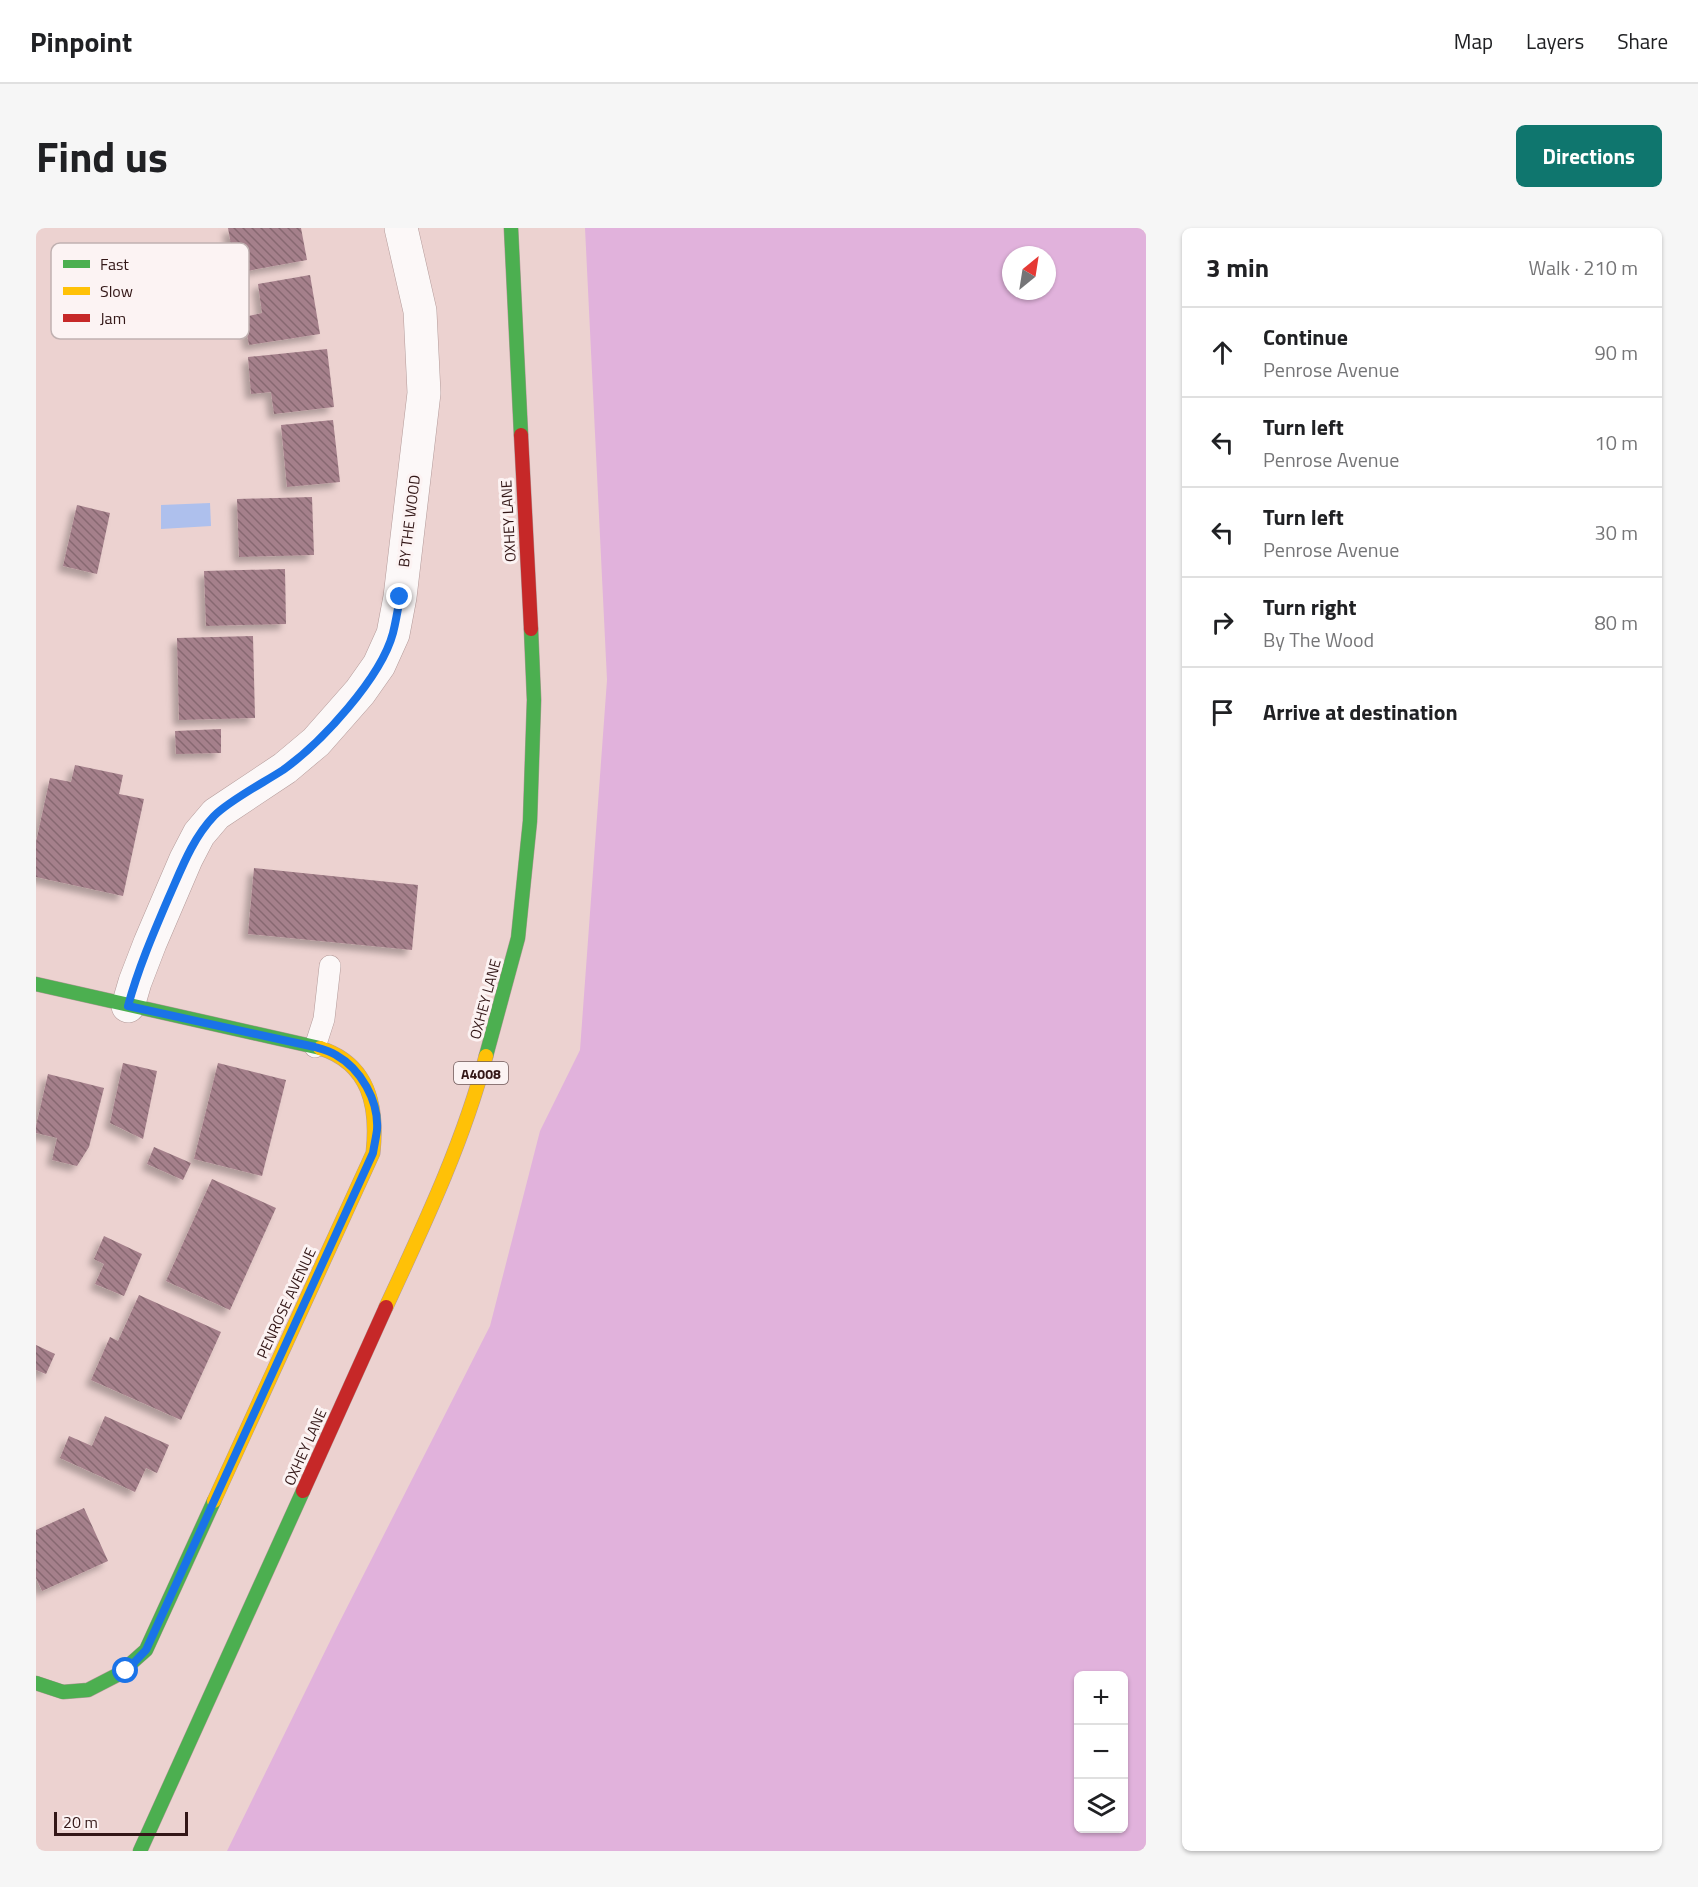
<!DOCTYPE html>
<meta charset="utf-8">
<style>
:root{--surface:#fff;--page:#f6f6f6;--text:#202124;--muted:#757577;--line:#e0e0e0;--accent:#0f766e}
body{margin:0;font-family:"Titillium Web",sans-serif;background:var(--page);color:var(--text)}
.controls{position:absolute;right:18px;bottom:18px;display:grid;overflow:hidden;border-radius:9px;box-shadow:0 2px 4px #0004}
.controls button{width:54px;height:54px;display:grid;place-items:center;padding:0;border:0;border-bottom:2px solid var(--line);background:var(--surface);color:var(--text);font:30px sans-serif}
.compass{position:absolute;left:966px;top:18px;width:54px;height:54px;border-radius:50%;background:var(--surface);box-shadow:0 2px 4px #0004;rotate:30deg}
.scale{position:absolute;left:18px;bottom:15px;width:134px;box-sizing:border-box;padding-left:6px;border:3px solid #331717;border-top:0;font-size:16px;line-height:21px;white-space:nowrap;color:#331717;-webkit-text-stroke:4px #fcf3f3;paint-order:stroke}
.stop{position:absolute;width:18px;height:18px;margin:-14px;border:4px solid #1a73e8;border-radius:50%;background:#fff}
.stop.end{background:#1a73e8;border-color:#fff;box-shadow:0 2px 6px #0008}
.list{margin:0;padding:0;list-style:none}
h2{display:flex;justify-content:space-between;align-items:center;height:78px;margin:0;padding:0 24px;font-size:26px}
h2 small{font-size:20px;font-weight:400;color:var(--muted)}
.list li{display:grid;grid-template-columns:39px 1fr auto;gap:18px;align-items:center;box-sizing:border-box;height:90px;padding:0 24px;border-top:2px solid var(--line)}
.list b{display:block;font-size:22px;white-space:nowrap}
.list p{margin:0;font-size:20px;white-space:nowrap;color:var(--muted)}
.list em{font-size:20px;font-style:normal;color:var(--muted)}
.icon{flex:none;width:33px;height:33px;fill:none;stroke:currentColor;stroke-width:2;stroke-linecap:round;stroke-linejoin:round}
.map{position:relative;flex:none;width:1110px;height:1623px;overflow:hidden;border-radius:9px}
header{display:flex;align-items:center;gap:36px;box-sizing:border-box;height:84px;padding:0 30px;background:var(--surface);border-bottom:2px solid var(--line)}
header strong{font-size:28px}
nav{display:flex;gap:33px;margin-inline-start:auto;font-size:21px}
.intro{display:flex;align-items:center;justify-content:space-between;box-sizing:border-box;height:144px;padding:0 36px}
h1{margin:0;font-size:42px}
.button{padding:15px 27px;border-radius:9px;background:var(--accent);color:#fff;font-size:21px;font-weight:700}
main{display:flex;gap:36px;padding:0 36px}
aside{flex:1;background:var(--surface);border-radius:9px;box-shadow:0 2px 4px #0004}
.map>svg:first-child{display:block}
</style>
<header>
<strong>Pinpoint</strong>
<nav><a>Map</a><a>Layers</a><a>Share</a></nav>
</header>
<div class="intro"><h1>Find us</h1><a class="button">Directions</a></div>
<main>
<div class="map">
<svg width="1110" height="1623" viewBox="0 0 1110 1623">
<defs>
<pattern id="building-back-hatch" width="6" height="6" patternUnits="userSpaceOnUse" patternTransform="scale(1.5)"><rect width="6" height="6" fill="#a5808b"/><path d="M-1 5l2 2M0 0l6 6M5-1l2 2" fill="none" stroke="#876871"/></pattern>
<filter id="shadow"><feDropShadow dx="-5.5" dy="5.5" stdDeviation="3" flood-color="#0004"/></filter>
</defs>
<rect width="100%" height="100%" fill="#ecd2d0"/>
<!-- grass -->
<path fill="#e1b2dc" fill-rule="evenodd" d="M549,0H1110V1623H191L301,1399L454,1098L504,903L544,822L571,452ZM975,27H1011V63H975ZM1042,1448H1088V1600H1042Z"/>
<!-- water -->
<path fill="#aec0ed" d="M174,275L175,298L125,301V277Z"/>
<!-- building -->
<path fill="url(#building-back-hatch)" filter="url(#shadow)" d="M192,0H265L271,32L200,45Z
M274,47L284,106L213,117L208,89L226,85L222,56Z
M291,121L298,179L238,186L235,164L215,166L212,129Z
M297,192L304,254L251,259L245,197Z
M276,269L278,327L203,329L201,271Z
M41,277L74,285L61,346L27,338Z
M249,341L250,396L170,398L168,343Z
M217,408L219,490L143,492L141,410Z
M185,501V525L140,526L139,503Z
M39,537L87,547L83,566L108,571L87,668L0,649V614L14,550L35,554Z
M218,640L382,657L376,722L212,706Z
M87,835L121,843L107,911L74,895Z
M182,835L250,852L226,948L158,931Z
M12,846L68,860L53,919L41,938L16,932L21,910L0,905V898Z
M118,919L155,935L147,952L111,936Z
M176,951L240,980L194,1082L130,1053Z
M68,1008L106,1026L88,1068L59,1056L68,1036L58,1031Z
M103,1067L185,1104L145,1192L55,1152L74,1109L82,1113Z
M0,1117L19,1126L10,1146L0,1142Z
M69,1188L133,1217L121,1245L110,1240L99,1264L24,1230L33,1208L56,1218Z
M48,1280L72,1333L6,1363L0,1350V1302Z"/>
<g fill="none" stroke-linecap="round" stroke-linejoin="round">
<defs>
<path id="lane" d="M279,819L288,791L294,738"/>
<path id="street" d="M92,778L99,754L114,715L150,631L163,606L180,586L249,540L280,514L324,464L343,437L357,406L364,369L388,165L384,83L365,0"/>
<path id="fast" d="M475,0L485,207
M0,756L284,820
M450,828L482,710L494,593L498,472L495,401
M0,1455L27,1464L52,1462L83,1446L110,1422L178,1273
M104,1623L267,1263"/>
<path id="slow" d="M350,1079C388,997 427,915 450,828
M178,1273L337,925C342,879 334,836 284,820"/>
<path id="jam" d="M485,207L495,401
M267,1263L350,1079"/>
</defs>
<!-- lane casing -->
<use href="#lane" stroke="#b39a99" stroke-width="22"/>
<!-- street casing -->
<use href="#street" stroke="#b39a99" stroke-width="34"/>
<!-- fast casing -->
<use href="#fast" stroke="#b39a99" stroke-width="15"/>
<!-- slow casing -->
<use href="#slow" stroke="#b39a99" stroke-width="15"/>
<!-- jam casing -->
<use href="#jam" stroke="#b39a99" stroke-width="15"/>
<!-- lane -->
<use href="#lane" stroke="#fcf8f8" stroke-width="21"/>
<!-- street -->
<use href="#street" stroke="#fcf8f8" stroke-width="33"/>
<!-- fast -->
<use href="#fast" stroke="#4caf50" stroke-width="14"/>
<!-- slow -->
<use href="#slow" stroke="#ffc107" stroke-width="14"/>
<!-- jam -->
<use href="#jam" stroke="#c62828" stroke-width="14"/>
</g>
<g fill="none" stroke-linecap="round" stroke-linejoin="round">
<!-- route -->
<path stroke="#1a73e8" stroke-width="8" d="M90,1443L110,1422L337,925C338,918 340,910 341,902C343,873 325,841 300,827C294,823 286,821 279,819L92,778C102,741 117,706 132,671C145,642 156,611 178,588C194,572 227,555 247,542C285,515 345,450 357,405C360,393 362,381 364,369"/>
</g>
<g text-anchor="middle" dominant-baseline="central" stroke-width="6" stroke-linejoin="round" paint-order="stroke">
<!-- shield labels -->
<rect fill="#fcf3f3" stroke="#6f5959" stroke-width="1.5" x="418" y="834" width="54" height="22" rx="4.5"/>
<g font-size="14" font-weight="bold" fill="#331717">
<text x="445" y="845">A4008</text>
</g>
<!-- street labels -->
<g font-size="15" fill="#331717" stroke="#fcf3f3">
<text transform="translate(373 293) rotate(-83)">BY THE WOOD</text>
<text transform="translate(472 293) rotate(-93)">OXHEY LANE</text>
<text transform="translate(449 771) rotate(-75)">OXHEY LANE</text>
<text transform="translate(250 1075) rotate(-65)">PENROSE AVENUE</text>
<text transform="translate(269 1219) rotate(-66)">OXHEY LANE</text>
</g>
</g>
<!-- legend -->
<rect x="15" y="15" width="198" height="96" rx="9" fill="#fcf3f3" stroke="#c0b1b1" stroke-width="1.5"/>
<rect x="27" y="32" width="27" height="8" fill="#4caf50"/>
<rect x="27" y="59" width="27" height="8" fill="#ffc107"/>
<rect x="27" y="86" width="27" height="8" fill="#c62828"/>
<g font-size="16" fill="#331717">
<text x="64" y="42">Fast</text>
<text x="64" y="69">Slow</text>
<text x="64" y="96">Jam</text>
</g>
</svg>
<div class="controls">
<button>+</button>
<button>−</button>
<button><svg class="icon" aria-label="layers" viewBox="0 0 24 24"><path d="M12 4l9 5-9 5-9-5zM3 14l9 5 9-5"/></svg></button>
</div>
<svg class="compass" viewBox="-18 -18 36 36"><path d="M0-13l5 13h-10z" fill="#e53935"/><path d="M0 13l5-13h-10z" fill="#757577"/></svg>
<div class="scale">20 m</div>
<div class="stop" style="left:90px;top:1443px"></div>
<div class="stop end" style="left:364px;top:369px"></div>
</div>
<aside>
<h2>3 min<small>Walk · 210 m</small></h2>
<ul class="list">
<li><svg class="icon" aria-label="ahead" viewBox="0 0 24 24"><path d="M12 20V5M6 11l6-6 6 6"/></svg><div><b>Continue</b><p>Penrose Avenue</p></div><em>90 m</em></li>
<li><svg class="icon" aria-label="left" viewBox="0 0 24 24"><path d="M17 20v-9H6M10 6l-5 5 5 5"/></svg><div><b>Turn left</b><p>Penrose Avenue</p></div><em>10 m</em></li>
<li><svg class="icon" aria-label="left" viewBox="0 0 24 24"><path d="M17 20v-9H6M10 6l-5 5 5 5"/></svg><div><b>Turn left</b><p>Penrose Avenue</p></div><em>30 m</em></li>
<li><svg class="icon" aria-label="right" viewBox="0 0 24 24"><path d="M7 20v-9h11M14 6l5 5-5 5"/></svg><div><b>Turn right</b><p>By The Wood</p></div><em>80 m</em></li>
<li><svg class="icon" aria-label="arrive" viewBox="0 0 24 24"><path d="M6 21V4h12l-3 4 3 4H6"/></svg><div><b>Arrive at destination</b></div></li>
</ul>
</aside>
</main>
